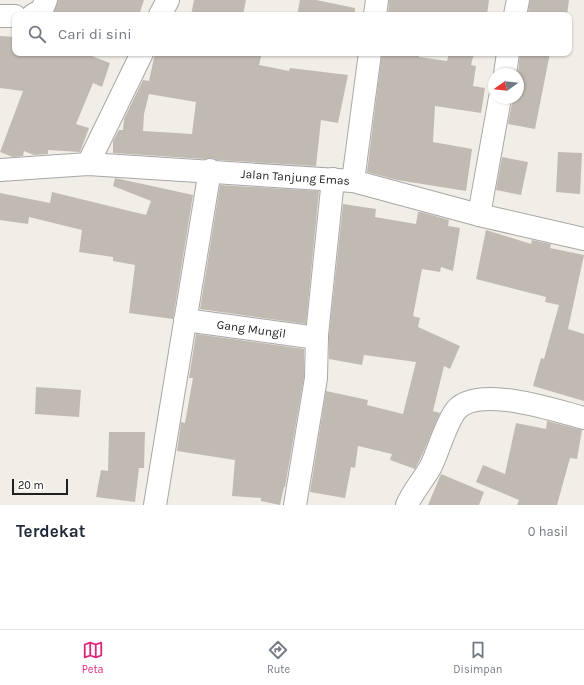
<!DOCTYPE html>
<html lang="id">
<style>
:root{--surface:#fff;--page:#f2f2f3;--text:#1f2937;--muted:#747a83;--line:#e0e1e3;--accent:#db2777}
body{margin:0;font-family:Karla,sans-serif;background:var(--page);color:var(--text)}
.compass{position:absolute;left:488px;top:68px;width:36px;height:36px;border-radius:50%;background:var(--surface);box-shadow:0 1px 3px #0004;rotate:256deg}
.scale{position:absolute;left:12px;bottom:10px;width:56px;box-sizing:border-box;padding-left:4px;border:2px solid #202020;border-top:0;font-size:11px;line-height:14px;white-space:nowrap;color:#202020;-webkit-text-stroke:3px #fff;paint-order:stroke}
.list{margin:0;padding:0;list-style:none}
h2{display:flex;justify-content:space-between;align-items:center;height:52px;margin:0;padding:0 16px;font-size:17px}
h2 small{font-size:13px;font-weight:400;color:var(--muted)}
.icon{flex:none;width:22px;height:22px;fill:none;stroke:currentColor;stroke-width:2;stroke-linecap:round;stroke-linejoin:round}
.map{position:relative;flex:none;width:584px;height:505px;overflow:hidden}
.search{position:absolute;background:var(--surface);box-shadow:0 1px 3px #0004;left:12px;right:12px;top:12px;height:44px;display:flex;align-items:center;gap:10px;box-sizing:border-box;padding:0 14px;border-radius:8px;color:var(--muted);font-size:15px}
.sheet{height:124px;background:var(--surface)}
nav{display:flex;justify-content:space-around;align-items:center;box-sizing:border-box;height:56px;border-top:1px solid var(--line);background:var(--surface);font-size:11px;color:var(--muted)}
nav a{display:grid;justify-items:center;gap:2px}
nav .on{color:var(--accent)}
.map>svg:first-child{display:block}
</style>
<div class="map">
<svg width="584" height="505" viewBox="0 0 584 505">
<rect width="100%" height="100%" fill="#f0eee6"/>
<!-- building -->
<path fill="#c1bab2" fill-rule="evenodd" d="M58,0H144L139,15H53Z
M194,0H246L243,15H191Z
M300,0H316L355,8V15H297Z
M389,0H489L487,15H388Z
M530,0H569L567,15H550L528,12Z
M0,36L15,37V53H84L110,63L102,87L93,83L76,124L89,128L80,152L48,150V154L34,155L24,151L23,156L13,157L0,152L23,91L0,88Z
M155,53H262L259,65L289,71L290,68L348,75L338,123L321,120L316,166L217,160L212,158L205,159L113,153V141L119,130H123L124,119L143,80L149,81ZM149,94L196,102L192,134L143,131L144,114Z
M382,53H419V57L447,61L449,53H474L471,65L476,66L473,86L485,88L481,113L435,106L433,142L472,149L466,191L397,180L367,172Z
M520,53H550L535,129L508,124L513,98H518V74Z
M558,152L582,153L580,194L556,192Z
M502,157L528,162L521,195L496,190Z
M115,178L193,195L173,319L129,313L135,265L113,261V257L79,252L82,230L29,217L28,224L0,220V193L50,203L52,192L146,215L151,201L113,186Z
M220,185L319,191L306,324L200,309Z
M343,204L376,209L375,217L416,224L418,212H421L449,220L448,226L460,228L453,271L441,267L440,272L422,269L413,316L420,318L418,327L460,346L450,369L444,366L433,411L440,413L422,455L415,469L390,460L392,454L358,446L355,468L351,467L345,498L310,492L326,391L368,400L367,405L403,414L416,362L364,355L362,365L329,359V336Z
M486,230L531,244L532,240L551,244L550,248L584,255L568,329L584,334V401L533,386L541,358L544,359L559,305L545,302L546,297L476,279Z
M196,334L304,349V377L285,487H284L280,505L261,501V498L232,496L235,460L177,451L181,422L185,423L193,378H189Z
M36,387L81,390L79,417L35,414Z
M547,421L582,430L577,459L570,458L557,505H517L519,500L476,482L483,465L505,474L516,423L546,429Z
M109,432H145L144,468H139L135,502L96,497L101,470L108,471Z
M441,474L484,492L479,505H428Z"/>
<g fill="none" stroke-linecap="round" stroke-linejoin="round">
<defs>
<g id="minor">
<path d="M33,15L42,10L46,0"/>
<path d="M160,15L168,0"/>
<path d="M375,15L377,0"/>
<path d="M515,15L518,0"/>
<path d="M0,16H15"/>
<path d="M505,74L508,53"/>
<path d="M88,164L142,53"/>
<path id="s1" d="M0,170L88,164L353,181L479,215L584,239"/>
<path d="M353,181L370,53"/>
<path d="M479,215L500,98"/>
<path id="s2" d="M185,320L317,338"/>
<path d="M155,505L210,170"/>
<path d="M295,505L316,378L317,335L333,179"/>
<path d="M407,505C413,491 424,479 431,466C439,449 444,429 454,413C473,382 556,411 584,418"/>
</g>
</defs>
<!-- minor casing -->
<use href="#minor" stroke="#a7a7a7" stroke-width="24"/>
<!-- minor -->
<use href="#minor" stroke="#fff" stroke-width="22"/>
</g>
<g text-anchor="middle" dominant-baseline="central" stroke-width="3.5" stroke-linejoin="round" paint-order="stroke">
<!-- street labels -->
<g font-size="12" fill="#202020" stroke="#fff">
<text stroke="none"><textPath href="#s1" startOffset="296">Jalan Tanjung Emas</textPath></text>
<text stroke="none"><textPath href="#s2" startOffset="67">Gang Mungil</textPath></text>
</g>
</g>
</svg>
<svg class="compass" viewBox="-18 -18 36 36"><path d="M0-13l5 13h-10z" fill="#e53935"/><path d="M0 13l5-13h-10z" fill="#747a83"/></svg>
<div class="scale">20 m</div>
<div class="search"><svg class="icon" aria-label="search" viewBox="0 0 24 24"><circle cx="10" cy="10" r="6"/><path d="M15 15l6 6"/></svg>Cari di sini</div>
</div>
<section class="sheet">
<h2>Terdekat<small>0 hasil</small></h2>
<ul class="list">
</ul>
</section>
<nav>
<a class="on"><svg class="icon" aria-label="map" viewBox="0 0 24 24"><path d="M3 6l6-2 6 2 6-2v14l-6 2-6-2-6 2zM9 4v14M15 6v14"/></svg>Peta</a>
<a><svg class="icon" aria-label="directions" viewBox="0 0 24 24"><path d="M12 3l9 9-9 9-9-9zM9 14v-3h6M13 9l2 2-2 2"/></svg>Rute</a>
<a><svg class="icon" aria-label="saved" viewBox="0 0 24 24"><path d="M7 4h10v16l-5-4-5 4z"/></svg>Disimpan</a>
</nav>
